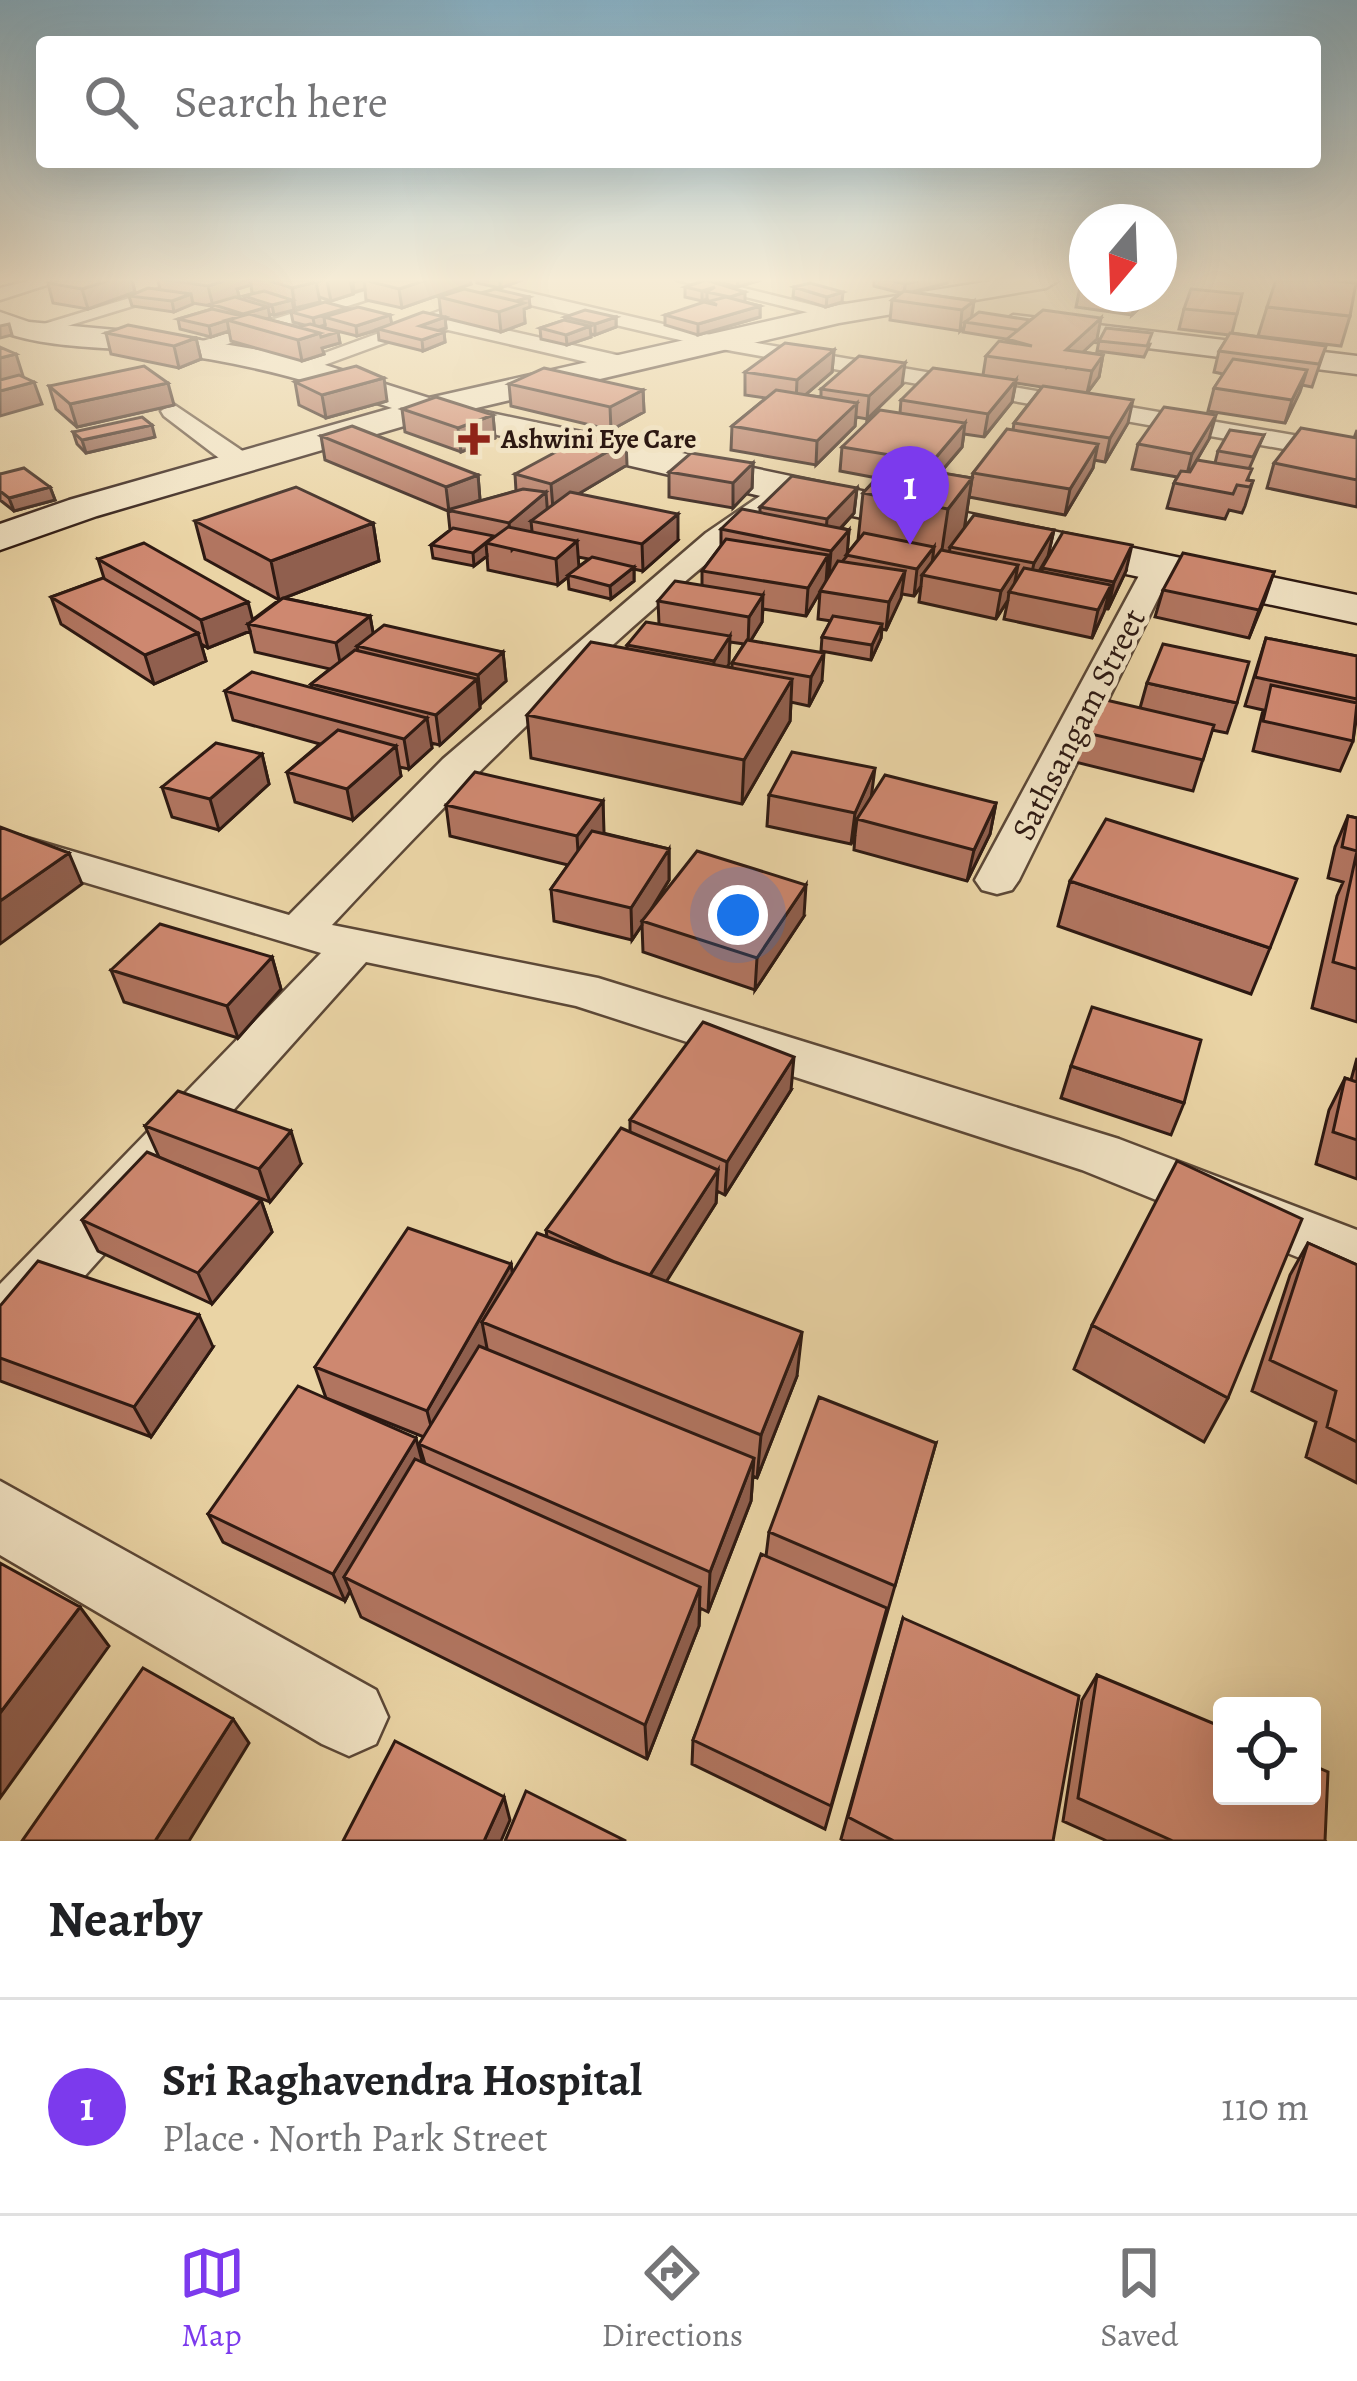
<!DOCTYPE html>
<meta charset="utf-8">
<style>
:root{--surface:#fff;--page:#f2f2f2;--text:#202124;--muted:#757577;--line:#e0e0e0;--accent:#7c3aed}
body{margin:0;font-family:Alegreya,serif;background:var(--page);color:var(--text)}
.controls{position:absolute;right:36px;bottom:36px;display:grid;overflow:hidden;border-radius:12px;box-shadow:0 12px 48px #0002}
.controls button{width:108px;height:108px;display:grid;place-items:center;padding:0;border:0;border-bottom:3px solid var(--line);background:var(--surface);color:var(--text);font:60px sans-serif}
.compass{position:absolute;left:1069px;top:204px;width:108px;height:108px;border-radius:50%;background:var(--surface);box-shadow:0 12px 48px #0002;rotate:199deg}
.you{position:absolute;left:738px;top:915px;width:42px;height:42px;margin:-30px;border:9px solid #fff;border-radius:50%;background:#1a73e8;box-shadow:0 0 0 18px #1a73e833}
.badge{display:grid;place-items:center;width:78px;height:78px;border-radius:50%;background:var(--accent);color:#fff;font-size:39px;font-weight:700}
.pin{position:absolute;translate:-50% -99px;filter:drop-shadow(0 3px 6px #0008)}
.pin::after{content:'';position:absolute;top:63px;width:42px;height:36px;background:inherit;clip-path:polygon(0 0,100% 0,50% 100%)}
.list{margin:0;padding:0;list-style:none}
h2{display:flex;justify-content:space-between;align-items:center;height:156px;margin:0;padding:0 48px;font-size:51px}
h2 small{font-size:39px;font-weight:400;color:var(--muted)}
.list li{display:grid;grid-template-columns:78px 1fr auto;gap:36px;align-items:center;box-sizing:border-box;height:216px;padding:0 48px;border-top:3px solid var(--line)}
.list b{display:block;font-size:45px;white-space:nowrap}
.list p{margin:0;font-size:39px;white-space:nowrap;color:var(--muted)}
.list em{font-size:39px;font-style:normal;color:var(--muted)}
.icon{flex:none;width:66px;height:66px;fill:none;stroke:currentColor;stroke-width:2;stroke-linecap:round;stroke-linejoin:round}
.map{position:relative;flex:none;width:1357px;height:1841px;overflow:hidden}
.search{position:absolute;background:var(--surface);box-shadow:0 12px 48px #0002;left:36px;right:36px;top:36px;height:132px;display:flex;align-items:center;gap:30px;box-sizing:border-box;padding:0 42px;border-radius:12px;color:var(--muted);font-size:45px}
.sheet{height:372px;background:var(--surface)}
nav{display:flex;justify-content:space-around;align-items:center;box-sizing:border-box;height:168px;border-top:3px solid var(--line);background:var(--surface);font-size:33px;color:var(--muted)}
nav a{display:grid;justify-items:center;gap:6px}
nav .on{color:var(--accent)}
.map>svg:first-child{display:block}
</style>
<div class="map">
<svg width="1357" height="1841" viewBox="0 0 1357 1841">
<rect width="100%" height="100%" fill="#ead4a5"/>
<filter id="stains"><feTurbulence type="fractalNoise" baseFrequency=".00167" numOctaves="4"/><feColorMatrix values="0 0 0 0 .2 0 0 0 0 .09 0 0 0 0 .02 0 0 0 .5 -.17"/></filter>
<radialGradient id="worn" r=".72"><stop offset=".6" stop-color="#630" stop-opacity="0"/><stop offset="1" stop-color="#630" stop-opacity=".3"/></radialGradient>
<g fill="none" stroke-linecap="round" stroke-linejoin="round">
<defs>
<path id="street" d="M32,280H62L0,300V288Z
M189,280H218L41,334L24,330Z
M401,280H430L199,353L191,355L180,348Z
M677,280H711L849,314L839,320Z
M505,287L710,335L1357,446V462L710,347L505,299L452,318L621,356L632,363L621,370L431,326L308,371H292L289,366Z
M173,404L250,456L254,462L250,468H232L164,416L161,411Z
M782,481L792,483L796,489L792,495C625,623 475,771 332,925L598,978L1119,1139L1357,1230V1281L1082,1170L576,1006L366,962L22,1346L0,1354V1284L321,953L0,857V830L289,915L443,759L706,533Z
M1158,559L1173,568L1019,880L1012,890L997,894L982,890L975,880L1143,568Z
M0,1481L376,1690L388,1717L376,1744L349,1756L322,1744L0,1555Z"/>
<path id="secondary" d="M998,280H1059L1046,288L839,323L472,409L1357,595V623L782,501L428,419L97,516L0,550V524L69,500L392,408C318,383 245,362 166,353C112,346 51,350 0,331V312L29,322L170,335L300,357L429,398L839,305Z
M1013,315L1357,356V374L1003,330L999,324Z"/>
</defs>
<!-- street casing -->
<use href="#street" stroke="#5c4837" stroke-width="5"/>
<!-- secondary casing -->
<use href="#secondary" stroke="#2d1912" stroke-width="5"/>
<!-- street -->
<use href="#street" fill="#f1e3c4" fill-rule="evenodd"/>
<!-- secondary -->
<use href="#secondary" fill="#f1e3c4" fill-rule="evenodd"/>
</g>
<!-- wall -->
<path fill="#b17560" stroke="#2d1912" stroke-width="3" fill-rule="evenodd" d="M58,280H132L135,292L88,309L53,303L48,283Z
M158,280H470L471,284L402,308L366,300L365,289L352,292L353,294L331,301L319,297L320,302L294,307V310L274,315L269,314L270,318L266,319L298,327L304,325L293,322L291,312L347,310L390,315L391,324L441,316L439,297L481,293L529,297L530,307L524,309L525,323L501,332L445,318L446,328L438,330L444,332L445,342L423,351L379,340L378,330L357,336L325,328V325L320,327L338,332L340,343L322,348L324,354L302,361L231,341L229,331L211,337L180,329L178,319L212,309L211,306L193,303L174,312L132,306L129,296L160,290ZM251,285L252,293H255L244,296L245,300L235,297L239,296L237,289Z
M476,280H522L500,288L477,283Z
M706,280L744,302L760,306V317L698,335L665,325V315L710,303L707,299L702,301L685,297V287Z
M715,280H761L737,287L715,281Z
M874,280H948L947,283L911,292L974,301L971,317L1097,339L1083,352L1103,355L1099,377L1087,393L1128,423L1105,462L1094,460L1093,468L1065,515L969,497L973,473L1013,430L1014,423L1042,387L1016,383L1012,402L984,437L964,434L962,447L940,473L972,478L964,528L1054,530L1048,556L1040,571H1042V568L1126,571L1108,609H1105L1092,638L1004,619L1008,600L996,619L919,602L921,586L914,596L902,594L886,630L882,629L881,638L871,660L821,651L822,637L831,621L818,619L820,592L806,616L763,609L762,622L751,640L822,681L809,706L791,702L790,721L742,804L531,758L527,715L627,648V645L659,624L658,601L702,585V571L721,546V529L760,513V507L857,488L854,513L841,528L849,530L847,554L858,540L863,493L877,478L840,471L842,447L900,413L901,400L983,375L986,356L1006,342V339L963,332L964,327L960,331L890,320L892,300L901,293L874,286ZM730,642L744,644L732,663V668L727,667Z
M1087,281V294H1154L1132,315L1076,307L1080,287Z
M794,287L842,302L826,307L793,297Z
M1242,294L1232,333L1326,346L1312,387L1302,385L1285,423L1208,411L1214,388L1223,374L1214,372L1219,351L1229,335L1179,329L1184,309Z
M1267,307L1350,316L1341,346L1258,336Z
M565,317H616V327L595,335L591,334V337L567,345L541,339L540,328L565,320Z
M106,333L196,338L201,359L179,368L111,354Z
M1099,341L1150,344L1144,357L1097,351Z
M834,350L832,372L805,395L821,397V389L902,385L867,419L856,417L855,426L816,465L731,450L732,426L766,398L745,395V372Z
M295,382L387,401L326,418L299,405Z
M509,384L643,390L644,412L611,430L511,406Z
M49,386L174,405L77,427L56,409Z
M402,409L493,415L495,438L461,452L405,432Z
M1357,430V507L1267,488L1274,463L1354,438Z
M73,432L155,437L86,453L77,444Z
M1264,435L1249,469L1248,480L1253,481L1245,506L1242,513L1229,510L1225,519L1167,508L1174,483L1177,477L1132,469L1138,444L1209,439L1190,472L1215,463L1218,451Z
M321,436L478,475L480,500L470,504L516,491L515,474L627,465L578,494L678,540L643,571L634,569V581L611,599L569,589L568,577L558,585L488,570L487,556L474,566L433,558L431,545L450,530L448,511L325,460ZM578,557L589,559L578,567Z
M753,463L752,488L733,508L669,497V472Z
M0,474L50,487L55,500L14,511L0,500Z
M195,521L373,523L379,561L284,598L370,616L373,633L503,652L506,681L480,703V708L440,745L431,743L432,748L409,769L399,767L401,776L353,820L295,802L287,772L320,744L233,720L225,691L312,688L311,684L330,669L255,652L250,631L208,648L201,644L206,661L154,684L61,624L51,597L104,578L98,559L252,620L279,600L205,559Z
M1274,572L1249,638L1155,617L1163,590Z
M1266,638L1357,656V714L1353,741L1340,771L1253,751L1263,710L1245,706Z
M1147,683L1237,703L1227,733L1212,730L1193,791L1071,761L1078,731L1140,708Z
M262,754L269,784L219,830L172,817L162,787Z
M769,795L871,796L996,803L990,834L967,881L854,850L855,835L851,844L767,826Z
M603,801V833L669,849V880L653,906L804,916L755,990L643,952L642,925L632,940L554,921L551,889L568,865L450,836L446,805Z
M1348,816L1357,818V1022L1312,1008L1337,896L1343,882L1328,878L1335,847Z
M1070,881L1270,948L1251,994L1058,926Z
M272,957L281,989L238,1038L124,1002L111,970Z
M1357,1058V1179L1316,1164L1329,1110L1345,1078L1351,1080Z
M1071,1066L1184,1103L1171,1135L1061,1098Z
M791,1090L725,1195L717,1191L716,1203L666,1281L797,1376L757,1478L753,1476L751,1501L708,1612L700,1608L699,1626L647,1759L361,1617L350,1591L345,1601L223,1542L208,1514L423,1462L425,1464L419,1444L424,1437L326,1398L315,1367L511,1264L512,1273L547,1237L546,1230L630,1132V1120Z
M145,1126L301,1164L270,1202L178,1165L261,1200L272,1232L212,1304L98,1251L82,1220L159,1157Z
M1308,1243L1357,1265V1483L1306,1457L1316,1422L1252,1391L1290,1275Z
M1092,1325L1228,1398L1204,1442L1074,1369Z
M213,1347L151,1437L0,1381V1358Z
M936,1443L825,1829L692,1764L693,1740L766,1556L769,1532Z
M903,1618L1053,1841H845L841,1839Z
M1097,1675L1325,1841H1107L1063,1821L1082,1700Z"/>
<!-- shaded-wall -->
<path fill="#905f4e" stroke="#2d1912" stroke-width="3" d="M110,280H132L135,292L88,309L82,289Z
M226,280H250L251,285L237,289L239,296L213,306L208,286Z
M332,280H350L353,294L331,301L327,281Z
M364,280L365,289L354,292L353,282Z
M426,280H470L471,284L402,308L399,289Z
M500,280H522L500,288Z
M738,280H761L737,287Z
M922,280H948L947,283L904,294L905,284Z
M316,282L320,302L295,308L292,288Z
M715,287L707,292V299L702,301V291Z
M745,292V302L730,307V297Z
M843,292L842,302L826,307L827,297Z
M191,294L193,304L174,312L172,301Z
M1138,294H1154L1132,315L1136,295Z
M529,297L530,307L524,309L525,323L501,332L499,312L504,305Z
M292,300L294,310L274,315L272,305Z
M974,301L971,321L965,322L964,327L960,331L962,310Z
M760,306V317L698,335V324Z
M268,307L270,318L245,324L243,314Z
M347,308L348,318L324,317L325,325L315,328L313,318Z
M390,315L392,325L357,336L356,326Z
M445,317L446,328L421,336L420,326Z
M616,317V327L595,335V324Z
M1101,318L1097,339L1067,367L1066,350Z
M227,320L229,331L211,337L209,326Z
M9,324L12,335L0,338V326Z
M590,326L591,337L567,345L566,335Z
M338,332L340,343L322,348L324,354L302,361L298,340L320,333Z
M444,332L445,342L423,351L422,340Z
M196,338L201,359L179,368L174,346Z
M834,350L832,372L796,403L797,380Z
M16,354L23,376L0,382V358Z
M1103,355L1099,377L1087,393L1092,371Z
M905,363L902,385L867,419L869,396Z
M1307,370L1300,392L1285,423L1292,400Z
M384,378L387,401L326,418L322,395Z
M1016,380L1012,402L984,437L988,414Z
M34,382L42,404L0,416V391Z
M168,383L174,405L77,427L70,404Z
M643,390L644,412L611,430L610,407Z
M1133,400L1128,423L1105,462L1110,438Z
M857,403L855,426L816,465L817,441Z
M493,415L495,438L461,452L458,428Z
M1216,415L1209,439L1186,478L1192,454Z
M965,423L962,447L928,487L932,462Z
M152,425L155,437L86,453L82,440Z
M626,441L627,465L553,509L551,484Z
M1098,444L1093,468L1065,515L1070,489Z
M753,463L752,488L733,508V483Z
M478,475L480,500L449,512L446,487Z
M972,478L963,537L950,547L949,556L939,570L948,509Z
M50,487L55,500L14,511L9,498Z
M857,488L854,513L825,545L827,519Z
M546,492L548,518L531,521L532,531L512,550L509,523Z
M678,514V540L643,571L642,544Z
M373,523L379,561L279,600L271,561Z
M849,530L847,556L829,577L831,551Z
M1054,530L1048,556L1028,590L1034,563Z
M577,541L579,568L558,585L556,559Z
M486,543L487,556L474,566L473,553Z
M1132,545L1126,571L1108,609L1114,582Z
M934,547L931,573L922,575L921,586L914,596L917,569Z
M828,555L826,582L806,616L808,588Z
M1018,565L1013,592H1009L1008,600L996,619L1001,591Z
M634,567V581L611,599L610,586Z
M905,571L901,598L886,630L889,602Z
M1274,572L1265,599L1249,638L1259,610Z
M1111,585L1104,612L1092,638L1098,610Z
M763,595L762,622L748,645L749,617Z
M248,602L254,625L248,624L250,631L208,648L201,620Z
M370,616L375,644L357,646L359,657L342,672L336,643Z
M882,624L881,638L871,660L872,645Z
M198,633L206,661L154,684L145,655Z
M730,636L729,664L713,690L714,661Z
M503,652L506,681L481,704L478,675Z
M824,653L822,681L809,706L811,677Z
M477,679L480,708L440,745L436,715Z
M792,679L790,721L742,804L744,760Z
M427,718L432,748L409,769L404,739Z
M396,746L401,776L353,820L347,789Z
M262,754L269,784L219,830L210,799Z
M875,768L871,799L857,819L855,835L851,844L855,813Z
M603,801L604,832L579,867L577,836Z
M996,803L990,834L967,881L974,850Z
M669,849V880L644,921H642V925L632,940L631,908Z
M69,853L82,884L0,944V901Z
M806,885L804,916L755,990L757,958Z
M272,957L281,989L238,1038L227,1006Z
M794,1057L791,1090L725,1195L727,1162Z
M291,1131L301,1164L270,1202L259,1169Z
M718,1170L716,1203L649,1309L648,1278Z
M261,1200L272,1232L212,1304L198,1273Z
M511,1264L516,1296L482,1322L487,1348L435,1441L427,1411Z
M199,1315L213,1347L151,1437L134,1407Z
M802,1332L797,1376L757,1478L761,1435Z
M416,1438L424,1468L344,1577L350,1591L345,1601L333,1574Z
M754,1458L751,1501L708,1612L710,1572Z
M700,1587L699,1626L647,1759L645,1725Z
M80,1607L109,1646L0,1798V1713Z
M233,1719L249,1743L189,1841H155Z
M504,1797L510,1820L501,1841H484Z"/>
<!-- building -->
<path fill="#ce8870" stroke="#2d1912" stroke-width="3" d="M58,280H110L82,289L48,283Z
M167,280H226L208,286Z
M267,280H310L316,282L292,288Z
M364,280H426L399,289Z
M706,280L745,292L730,297L707,292L715,287L702,291L685,287Z
M888,280H922L905,284Z
M1276,280H1325L1356,283L1350,316L1267,307Z
M810,283L843,292L827,297L794,287Z
M148,288L191,294L172,301L129,296Z
M464,289L524,303L499,312L439,297Z
M495,289L529,297L516,301L481,293Z
M1191,289L1242,294L1237,314L1184,309Z
M264,291L292,300L272,305L244,296Z
M904,291L974,301L962,310L892,300Z
M235,297L268,307L243,314L211,304Z
M726,297L760,306L698,324L665,315L704,302L717,305L710,301Z
M325,302L347,308L313,318L291,312Z
M358,307L390,315L356,326L324,317Z
M212,309L242,316L209,326L178,319Z
M585,310L616,317L595,324L565,317Z
M1043,310L1101,318L1066,350L1103,355L1092,371L986,356L999,341L1032,346L1007,339Z
M423,312L445,317L420,326L444,332L422,340L378,329Z
M979,312L1030,320L1018,330L965,322Z
M249,314L320,333L298,340L227,320Z
M564,320L590,326L566,335L540,328Z
M310,324L338,332L321,337L320,333L298,327Z
M128,325L196,338L174,346L106,333Z
M1106,328L1152,333L1147,346L1099,341Z
M1230,333L1326,346L1319,364L1219,351Z
M785,343L834,350L797,380L745,372Z
M0,347L16,354L0,358Z
M859,356L905,363L869,396L821,389Z
M1233,359L1307,370L1292,400L1214,388Z
M144,366L168,383L70,404L49,386Z
M356,366L384,378L322,395L295,382Z
M544,368L643,390L610,407L509,384Z
M933,368L1016,380L988,414L901,400Z
M19,375L34,382L0,391V380Z
M1043,386L1133,400L1110,438L1014,423Z
M776,390L857,403L817,441L732,426Z
M436,397L493,415L458,428L402,409Z
M1164,407L1216,415L1192,454L1138,444Z
M880,410L965,423L932,462L842,447Z
M142,417L152,425L82,440L73,432Z
M352,426L478,475L446,487L321,436Z
M1301,428L1357,438V480L1274,463Z
M1007,429L1098,444L1070,489L973,473Z
M1230,430L1264,435L1253,457L1218,451Z
M591,433L626,441L551,484L515,474Z
M691,453L753,463L733,483L669,472Z
M1197,460L1252,469L1247,480L1253,481L1250,487L1237,485L1233,494L1174,483L1181,471L1190,472Z
M890,464L972,478L948,509L863,493Z
M24,468L50,487L9,498L0,491V474Z
M792,476L857,488L827,519L760,507Z
M296,487L373,523L271,561L195,521Z
M523,489L546,492L509,523L447,510Z
M570,492L678,514L642,544L531,521Z
M742,509L849,530L831,551L721,529Z
M974,515L1054,530L1034,563L950,547Z
M508,527L577,541L556,559L486,543Z
M453,528L494,536L473,553L431,545Z
M1063,532L1132,545L1114,582L1042,568Z
M864,533L934,547L917,569L846,555Z
M726,539L828,555L808,588L702,571Z
M144,543L248,602L201,620L98,559Z
M941,550L1018,565L1001,591L922,575Z
M1183,553L1274,572L1259,610L1163,590Z
M592,557L634,567L610,586L568,575Z
M838,561L905,571L889,602L820,591Z
M1024,568L1111,585L1098,610L1009,592Z
M103,578L198,633L145,655L51,597Z
M675,581L763,595L749,617L658,601Z
M283,598L370,616L336,643L248,624Z
M833,616L882,624L872,645L822,637Z
M646,622L730,636L714,661L627,645Z
M384,625L503,652L478,675L357,646Z
M1266,638L1357,656V699L1255,677Z
M747,640L824,653L811,677L732,663Z
M591,642L792,679L744,760L527,715Z
M1163,644L1249,662L1237,703L1147,683Z
M355,650L477,679L436,715L311,684Z
M252,672L427,718L404,739L225,691Z
M1271,685L1357,703L1353,741L1263,721Z
M1093,697L1214,725L1203,760L1078,731Z
M338,730L396,746L347,789L287,772Z
M216,743L262,754L210,799L162,787Z
M792,752L875,768L855,813L769,795Z
M475,772L603,801L577,836L446,805Z
M885,775L996,803L974,850L857,819Z
M1348,816L1357,818V851L1342,847Z
M1106,819L1297,879L1270,948L1070,881Z
M0,827L69,853L0,901Z
M592,831L669,849L631,908L551,889Z
M697,851L806,885L757,958L642,921Z
M1357,851V969L1333,962Z
M160,924L272,957L227,1006L111,970Z
M1092,1007L1201,1040L1184,1103L1071,1066Z
M703,1022L794,1057L727,1162L630,1120Z
M1345,1078L1357,1082V1140L1333,1132Z
M178,1091L291,1131L259,1169L145,1126Z
M621,1128L718,1170L650,1275L615,1262L546,1230Z
M147,1152L261,1200L198,1273L82,1220Z
M1177,1161L1302,1219L1228,1398L1092,1325Z
M408,1228L511,1264L427,1411L315,1367Z
M537,1233L802,1332L761,1435L482,1322Z
M1308,1243L1357,1265V1442L1327,1427L1336,1391L1270,1360Z
M38,1261L199,1315L134,1407L0,1358V1306Z
M479,1346L754,1458L710,1572L419,1444Z
M298,1386L416,1438L333,1574L208,1514Z
M819,1397L936,1443L895,1586L769,1532Z
M415,1459L700,1587L645,1725L344,1577Z
M761,1554L887,1608L831,1806L693,1740Z
M0,1563L80,1607L0,1713Z
M903,1618L1079,1696L1053,1841H894L848,1817Z
M143,1668L233,1719L155,1841H22Z
M1097,1675L1222,1727V1796H1312V1765L1328,1772L1325,1841H1173L1078,1798Z
M395,1741L504,1797L484,1841H343Z
M526,1791L626,1841H505Z"/>
<!-- sky -->
<linearGradient id="sky" x2="0" y2="1"><stop stop-color="#88b6ce"/><stop offset="0.52" stop-color="#f6ecd6"/><stop offset="1" stop-color="#f6ecd6" stop-opacity="0"/></linearGradient>
<rect width="1357" height="538" fill="url(#sky)"/>
<!-- markers -->
<path fill="#8f2418" stroke="#f1e3c4" stroke-width="4.5" d="M468 421h12v12h12v12h-12v12h-12v-12h-12v-12h12z"/>
<g text-anchor="middle" dominant-baseline="central" stroke-width="10" stroke-linejoin="round" paint-order="stroke">
<!-- far-poi labels -->
<g font-size="27" font-weight="bold" fill="#2d1912" stroke="#f1e3c4" text-anchor="start">
<text x="501" y="439">Ashwini Eye Care</text>
</g>
<!-- street labels -->
<g font-size="33" fill="#2d1912" stroke="#f1e3c4">
<text transform="translate(1078 724) rotate(-63)">Sathsangam Street</text>
</g>
</g>
<rect width="100%" height="100%" filter="url(#stains)"/>
<rect width="100%" height="100%" fill="url(#worn)"/>
</svg>
<div class="controls">
<button><svg class="icon" aria-label="locate" viewBox="0 0 24 24"><circle cx="12" cy="12" r="6"/><path d="M12 2v4M12 18v4M2 12h4M18 12h4"/></svg></button>
</div>
<svg class="compass" viewBox="-18 -18 36 36"><path d="M0-13l5 13h-10z" fill="#e53935"/><path d="M0 13l5-13h-10z" fill="#757577"/></svg>
<div class="you"></div>
<div class="pin badge" style="left:910px;top:545px">1</div>
<div class="search"><svg class="icon" aria-label="search" viewBox="0 0 24 24"><circle cx="10" cy="10" r="6"/><path d="M15 15l6 6"/></svg>Search here</div>
</div>
<section class="sheet">
<h2>Nearby<small></small></h2>
<ul class="list">
<li><span class="badge">1</span><div><b>Sri Raghavendra Hospital</b><p>Place · North Park Street</p></div><em>110 m</em></li>
</ul>
</section>
<nav>
<a class="on"><svg class="icon" aria-label="map" viewBox="0 0 24 24"><path d="M3 6l6-2 6 2 6-2v14l-6 2-6-2-6 2zM9 4v14M15 6v14"/></svg>Map</a>
<a><svg class="icon" aria-label="directions" viewBox="0 0 24 24"><path d="M12 3l9 9-9 9-9-9zM9 14v-3h6M13 9l2 2-2 2"/></svg>Directions</a>
<a><svg class="icon" aria-label="saved" viewBox="0 0 24 24"><path d="M7 4h10v16l-5-4-5 4z"/></svg>Saved</a>
</nav>
